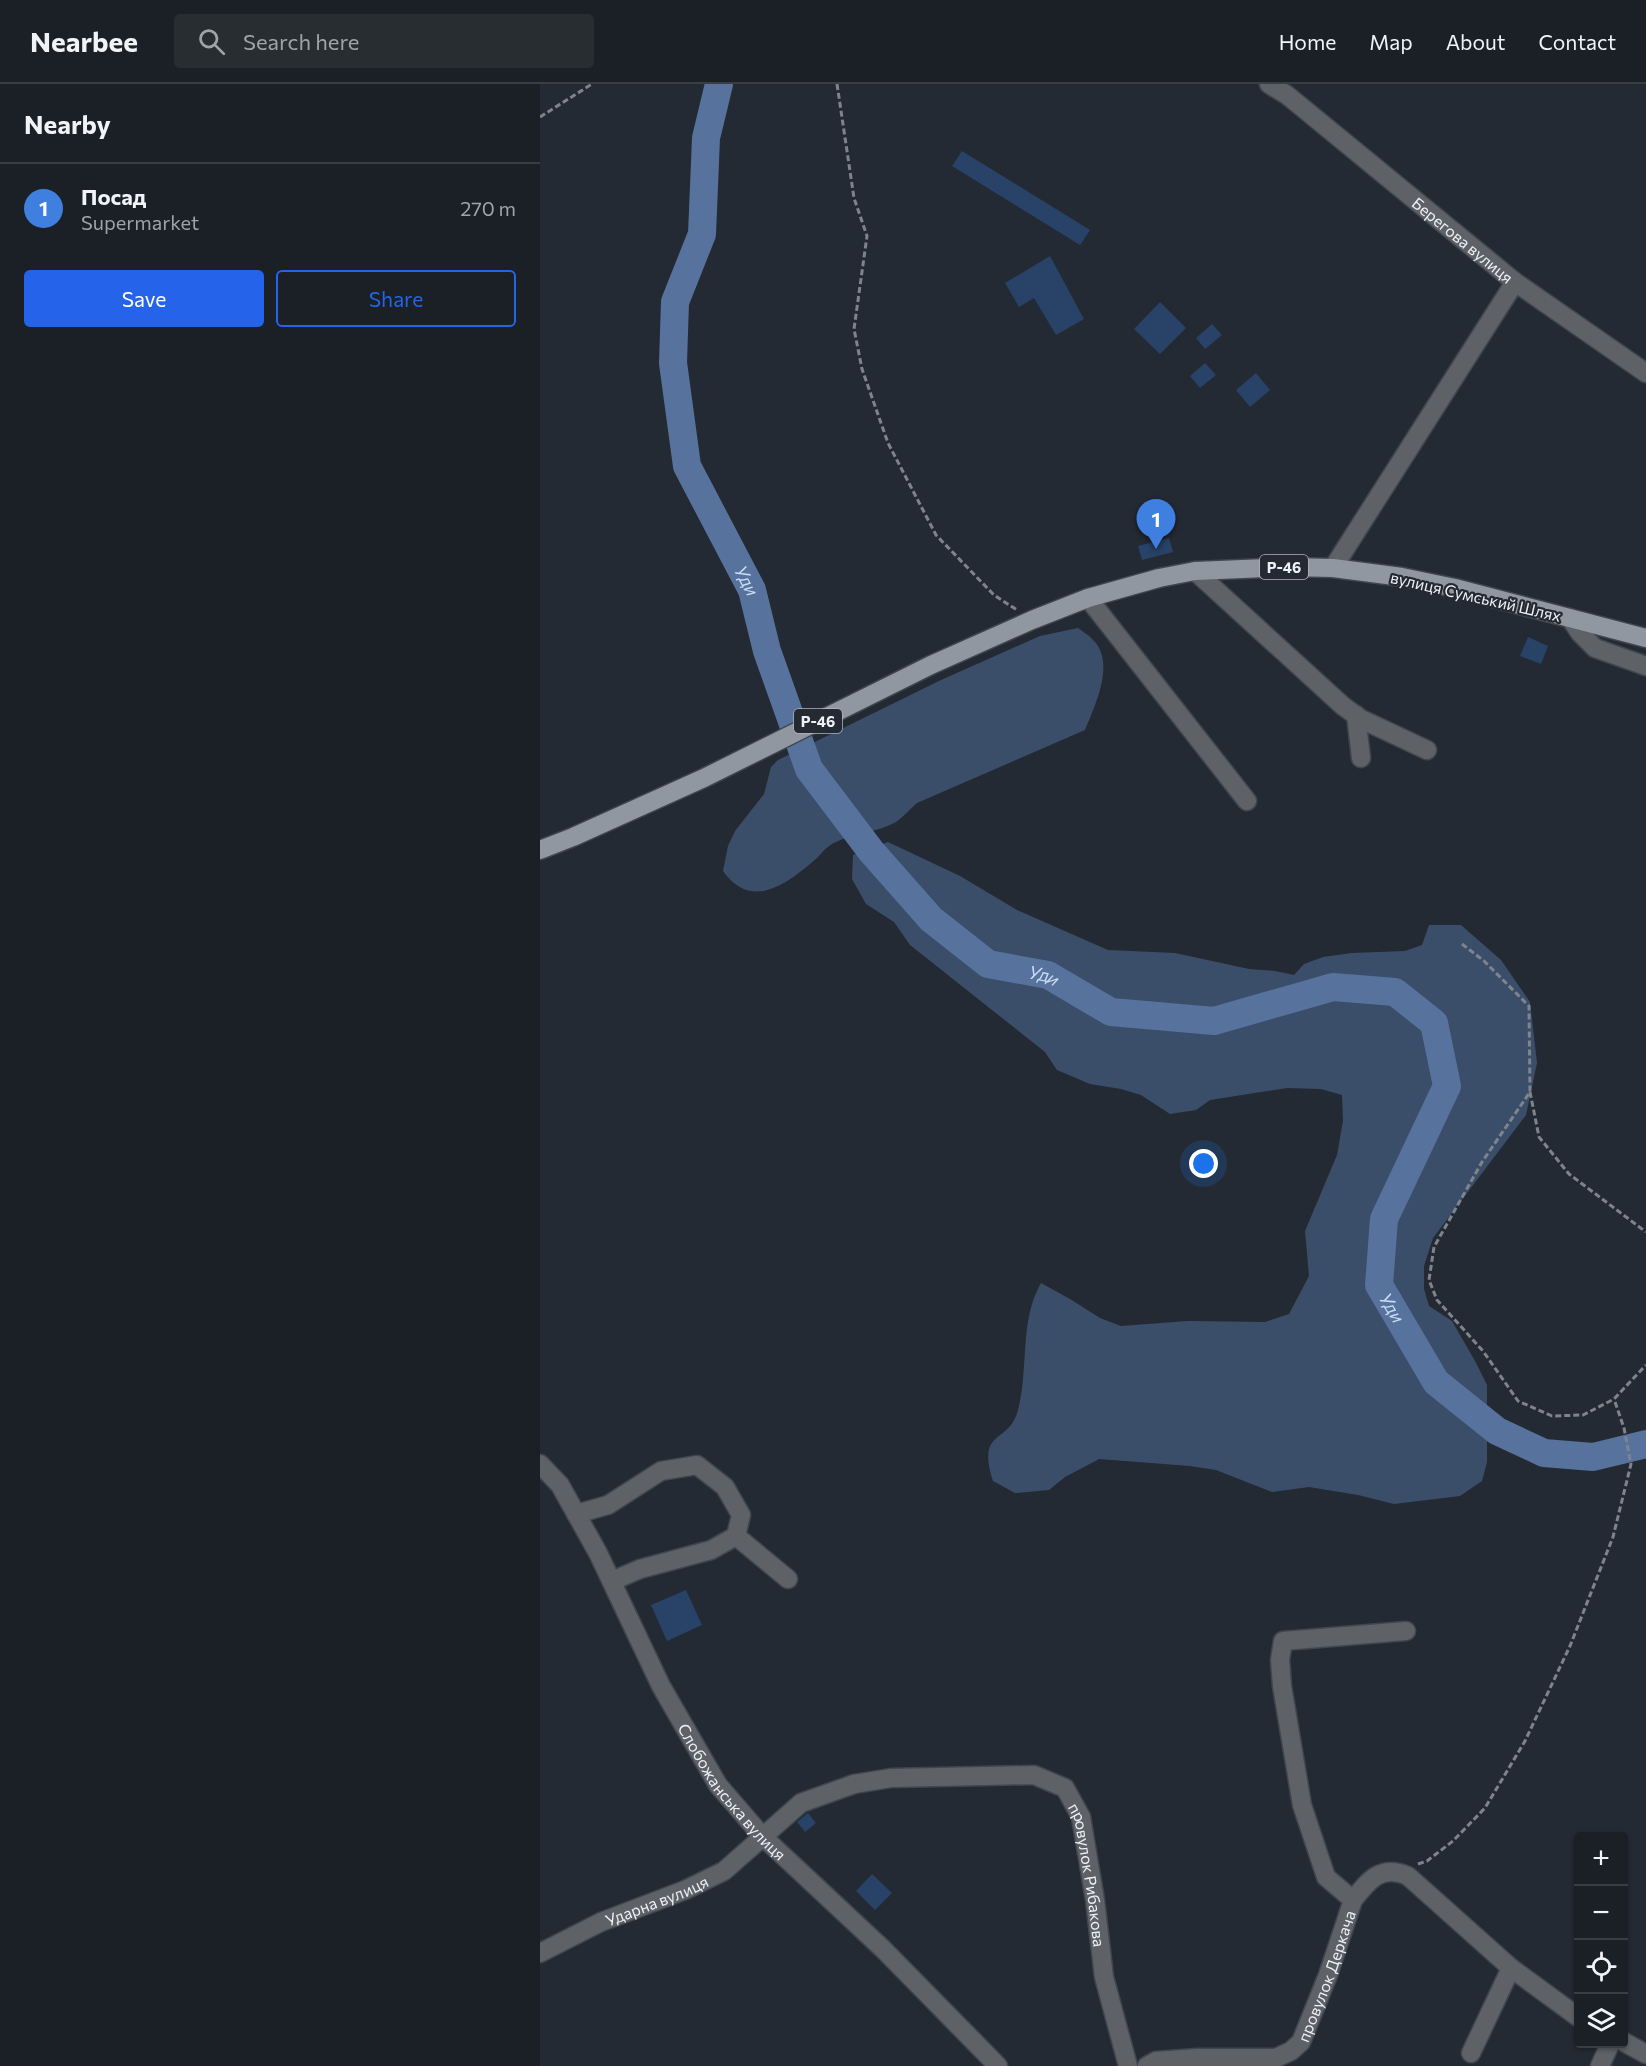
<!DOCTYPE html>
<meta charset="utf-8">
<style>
:root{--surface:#1b2026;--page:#282d32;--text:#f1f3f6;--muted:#a0a3a7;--line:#393e43;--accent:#2563eb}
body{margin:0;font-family:Commissioner,sans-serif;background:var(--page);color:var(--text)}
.controls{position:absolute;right:18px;bottom:18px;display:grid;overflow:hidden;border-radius:6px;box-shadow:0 2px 4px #0004}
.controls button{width:54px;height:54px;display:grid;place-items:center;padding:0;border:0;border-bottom:2px solid var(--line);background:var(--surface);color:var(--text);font:30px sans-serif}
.you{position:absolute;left:664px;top:1080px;width:21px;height:21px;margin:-15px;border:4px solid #fff;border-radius:50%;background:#1a73e8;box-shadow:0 0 0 9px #1a73e833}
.badge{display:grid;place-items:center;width:39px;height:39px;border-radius:50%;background:var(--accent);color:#fff;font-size:20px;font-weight:700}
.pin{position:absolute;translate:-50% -50px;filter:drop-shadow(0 2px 3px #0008)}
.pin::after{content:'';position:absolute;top:32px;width:21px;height:18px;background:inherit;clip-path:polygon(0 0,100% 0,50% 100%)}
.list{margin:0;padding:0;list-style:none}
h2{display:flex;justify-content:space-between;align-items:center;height:78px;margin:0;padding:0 24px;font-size:26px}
h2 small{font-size:20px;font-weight:400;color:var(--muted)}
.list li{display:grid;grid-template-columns:39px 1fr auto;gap:18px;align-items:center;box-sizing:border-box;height:90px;padding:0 24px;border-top:2px solid var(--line)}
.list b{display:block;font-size:22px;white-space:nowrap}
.list p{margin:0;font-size:20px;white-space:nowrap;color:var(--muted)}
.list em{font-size:20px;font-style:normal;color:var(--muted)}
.actions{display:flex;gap:12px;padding:18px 24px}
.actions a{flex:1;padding:14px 0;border:2px solid var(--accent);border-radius:6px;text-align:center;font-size:21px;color:var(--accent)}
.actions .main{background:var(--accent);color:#fff}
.icon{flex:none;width:33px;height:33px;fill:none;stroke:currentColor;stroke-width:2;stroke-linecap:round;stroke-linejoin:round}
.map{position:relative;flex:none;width:1106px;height:1982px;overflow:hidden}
header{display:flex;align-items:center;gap:36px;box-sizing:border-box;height:84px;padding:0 30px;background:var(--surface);border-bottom:2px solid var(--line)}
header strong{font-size:28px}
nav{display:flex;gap:33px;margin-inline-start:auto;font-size:21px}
.search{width:420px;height:54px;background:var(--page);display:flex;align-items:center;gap:15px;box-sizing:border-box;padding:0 21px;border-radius:6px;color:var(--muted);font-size:22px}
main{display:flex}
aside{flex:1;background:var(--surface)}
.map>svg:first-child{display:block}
</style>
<header>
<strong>Nearbee</strong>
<div class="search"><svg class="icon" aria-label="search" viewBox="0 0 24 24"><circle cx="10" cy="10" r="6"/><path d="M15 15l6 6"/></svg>Search here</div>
<nav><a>Home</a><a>Map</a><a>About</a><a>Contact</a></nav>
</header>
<main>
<aside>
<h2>Nearby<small></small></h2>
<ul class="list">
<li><span class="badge" style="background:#3f7fe0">1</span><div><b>Посад</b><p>Supermarket</p></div><em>270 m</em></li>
</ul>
<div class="actions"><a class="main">Save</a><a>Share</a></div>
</aside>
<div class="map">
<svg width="1106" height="1982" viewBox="0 0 1106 1982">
<rect width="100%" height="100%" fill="#242a33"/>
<!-- green -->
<path fill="#3b4e69" d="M538,544C543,548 549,551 553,556C576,578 555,621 545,646L377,719C370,725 363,733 356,738C337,749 313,748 294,759C287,762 282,769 277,774C248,799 212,828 183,787L188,762L195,747L224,710L231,683L238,676L401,596L500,552Z
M348,758L420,792L477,826L568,866L635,869L709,885L735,887L754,891L764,880L783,873L812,869L865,867L882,861L889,841H921L961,876L990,918L997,979L986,1031L893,1154L884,1182V1205L889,1222L912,1237L935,1277L947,1301V1378L942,1397L920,1412L854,1420L818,1411L769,1403L732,1408L676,1386L650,1382L559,1375L525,1393L509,1406L475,1409L453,1397C436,1344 469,1361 478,1326C489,1285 479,1237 501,1199L530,1215L560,1234L581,1242L648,1237L725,1238L749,1230L769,1192L765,1147L797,1071L803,1037L802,1011L781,1005L747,1004L670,1016L656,1026L630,1030L601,1011L581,1005L550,1000L517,986L505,968L370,861L354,838L326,820L312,795L313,771Z"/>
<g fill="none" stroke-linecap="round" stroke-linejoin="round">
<!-- river -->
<path stroke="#57739d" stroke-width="28" id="s1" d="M179,0L166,54L162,150L135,218L133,279L147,382L212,506L227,567L269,685L331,767L391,835L448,880L508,891L571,928L674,937L793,903L855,908L894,939L907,1002L844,1135L839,1201L896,1298L957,1347L1004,1369L1053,1373L1106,1360"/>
</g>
<!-- building -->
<path fill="#284268" d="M422,67L550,146L540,161L412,82Z
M510,172L544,235L516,251L494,214L479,223L465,199Z
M620,218L646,244L620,270L594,245Z
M672,240L682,251L665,265L656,254Z
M665,279L676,291L660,304L650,292Z
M716,289L730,306L710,323L696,306Z
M629,454L633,468L602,476L598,462Z
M988,553L1008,562L1001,580L980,572Z
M146,1506L162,1541L127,1557L111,1521Z
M268,1729L276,1739L265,1748L257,1738Z
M332,1790L352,1809L335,1826L316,1807Z"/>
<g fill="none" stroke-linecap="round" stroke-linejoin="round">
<defs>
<g id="street">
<path id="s2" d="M729,0L747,11L975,198L1106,289"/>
<path d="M793,484L975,198"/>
<path d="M655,487L803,622L821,635L887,666"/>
<path d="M548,514L707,717"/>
<path d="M1030,534L1040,549L1055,564L1106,582"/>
<path d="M816,631L821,674"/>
<path id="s3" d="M0,1380L20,1401L58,1469L121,1602L178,1701L222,1752L343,1865L458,1982"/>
<path d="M36,1430L68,1421L121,1387L157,1381L185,1403L201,1431L196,1452L248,1495"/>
<path d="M72,1497L100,1485L171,1466L196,1452"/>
<path d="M813,1816C829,1796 841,1780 868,1792L971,1884"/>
<path id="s4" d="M0,1869L61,1838L145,1806L184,1787L261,1719L314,1700L351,1694L494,1691L525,1704L541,1733L555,1816L564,1893L588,1982"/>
<path d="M1084,1958L1106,1970"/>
<path d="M931,1969L971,1884L1038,1933"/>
<path id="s5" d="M607,1982L616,1977L657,1974H736L751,1967L761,1958L788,1891L813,1816L786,1793L762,1721L742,1602L740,1576L743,1557L866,1547"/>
<path d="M1060,1982L1070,1960"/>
</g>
<path id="primary" d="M0,766L33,753L164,694L391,581L492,536L548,514L619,494L655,487L749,483L793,484L862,493L915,504L1106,554"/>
</defs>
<!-- street casing -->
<use href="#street" stroke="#40464e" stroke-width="21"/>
<!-- primary casing -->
<use href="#primary" stroke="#40464e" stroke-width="21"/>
<!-- path -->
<path stroke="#7f848c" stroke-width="3" stroke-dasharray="6 3" stroke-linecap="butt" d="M297,0L314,114L327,152L314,245L322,285L348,359L396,451L454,511L477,526
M0,33L52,0
M922,860L944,877L989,922L990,1008L942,1078L894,1163L889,1196L897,1216L943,1267L978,1317L1012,1332L1043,1331L1074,1315L1106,1281
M990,1008L999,1053L1029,1090L1106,1148
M878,1780L887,1777L913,1757L945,1724L985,1657L1030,1562L1073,1453L1091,1380L1084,1344L1074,1315"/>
<!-- street -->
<use href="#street" stroke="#5e6165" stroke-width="18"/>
<!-- primary -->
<use href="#primary" stroke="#9197a0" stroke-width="18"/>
</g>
<g text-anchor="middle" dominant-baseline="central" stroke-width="4.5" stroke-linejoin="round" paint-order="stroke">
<!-- shield labels -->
<g fill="#242a33" stroke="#b1b5bc" stroke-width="1.5">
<rect x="720" y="471" width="48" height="24" rx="4.5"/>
<rect x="254" y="625" width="48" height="24" rx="4.5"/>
</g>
<g font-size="15" font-weight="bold" fill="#edf1f7">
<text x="744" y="483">Р-46</text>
<text x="278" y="637">Р-46</text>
</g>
<!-- street labels -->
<g font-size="16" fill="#edf1f7" stroke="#242a33">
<text stroke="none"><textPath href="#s2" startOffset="249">Берегова вулиця</textPath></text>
<text transform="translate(936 512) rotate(13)">вулиця Сумський Шлях</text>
<text stroke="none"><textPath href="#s3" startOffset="382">Слобожанська вулиця</textPath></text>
<text stroke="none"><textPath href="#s4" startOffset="666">провулок Рибакова</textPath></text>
<text stroke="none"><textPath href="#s4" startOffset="128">Ударна вулиця</textPath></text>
<text stroke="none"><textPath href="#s5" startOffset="231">провулок Деркача</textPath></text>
</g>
<!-- water labels -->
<g font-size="18" font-style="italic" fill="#c9dcf6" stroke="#242a33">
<text stroke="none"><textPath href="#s1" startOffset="519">Уди</textPath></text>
<text stroke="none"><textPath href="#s1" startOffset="1041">Уди</textPath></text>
<text stroke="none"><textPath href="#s1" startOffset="1761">Уди</textPath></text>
</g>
</g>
</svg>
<div class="controls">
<button>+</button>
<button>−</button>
<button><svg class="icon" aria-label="locate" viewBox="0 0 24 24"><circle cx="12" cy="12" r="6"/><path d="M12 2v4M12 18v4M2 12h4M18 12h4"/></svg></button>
<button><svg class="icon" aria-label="layers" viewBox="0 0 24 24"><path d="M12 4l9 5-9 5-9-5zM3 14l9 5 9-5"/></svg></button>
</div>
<div class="you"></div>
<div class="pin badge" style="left:616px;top:465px;background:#3f7fe0">1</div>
</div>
</main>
